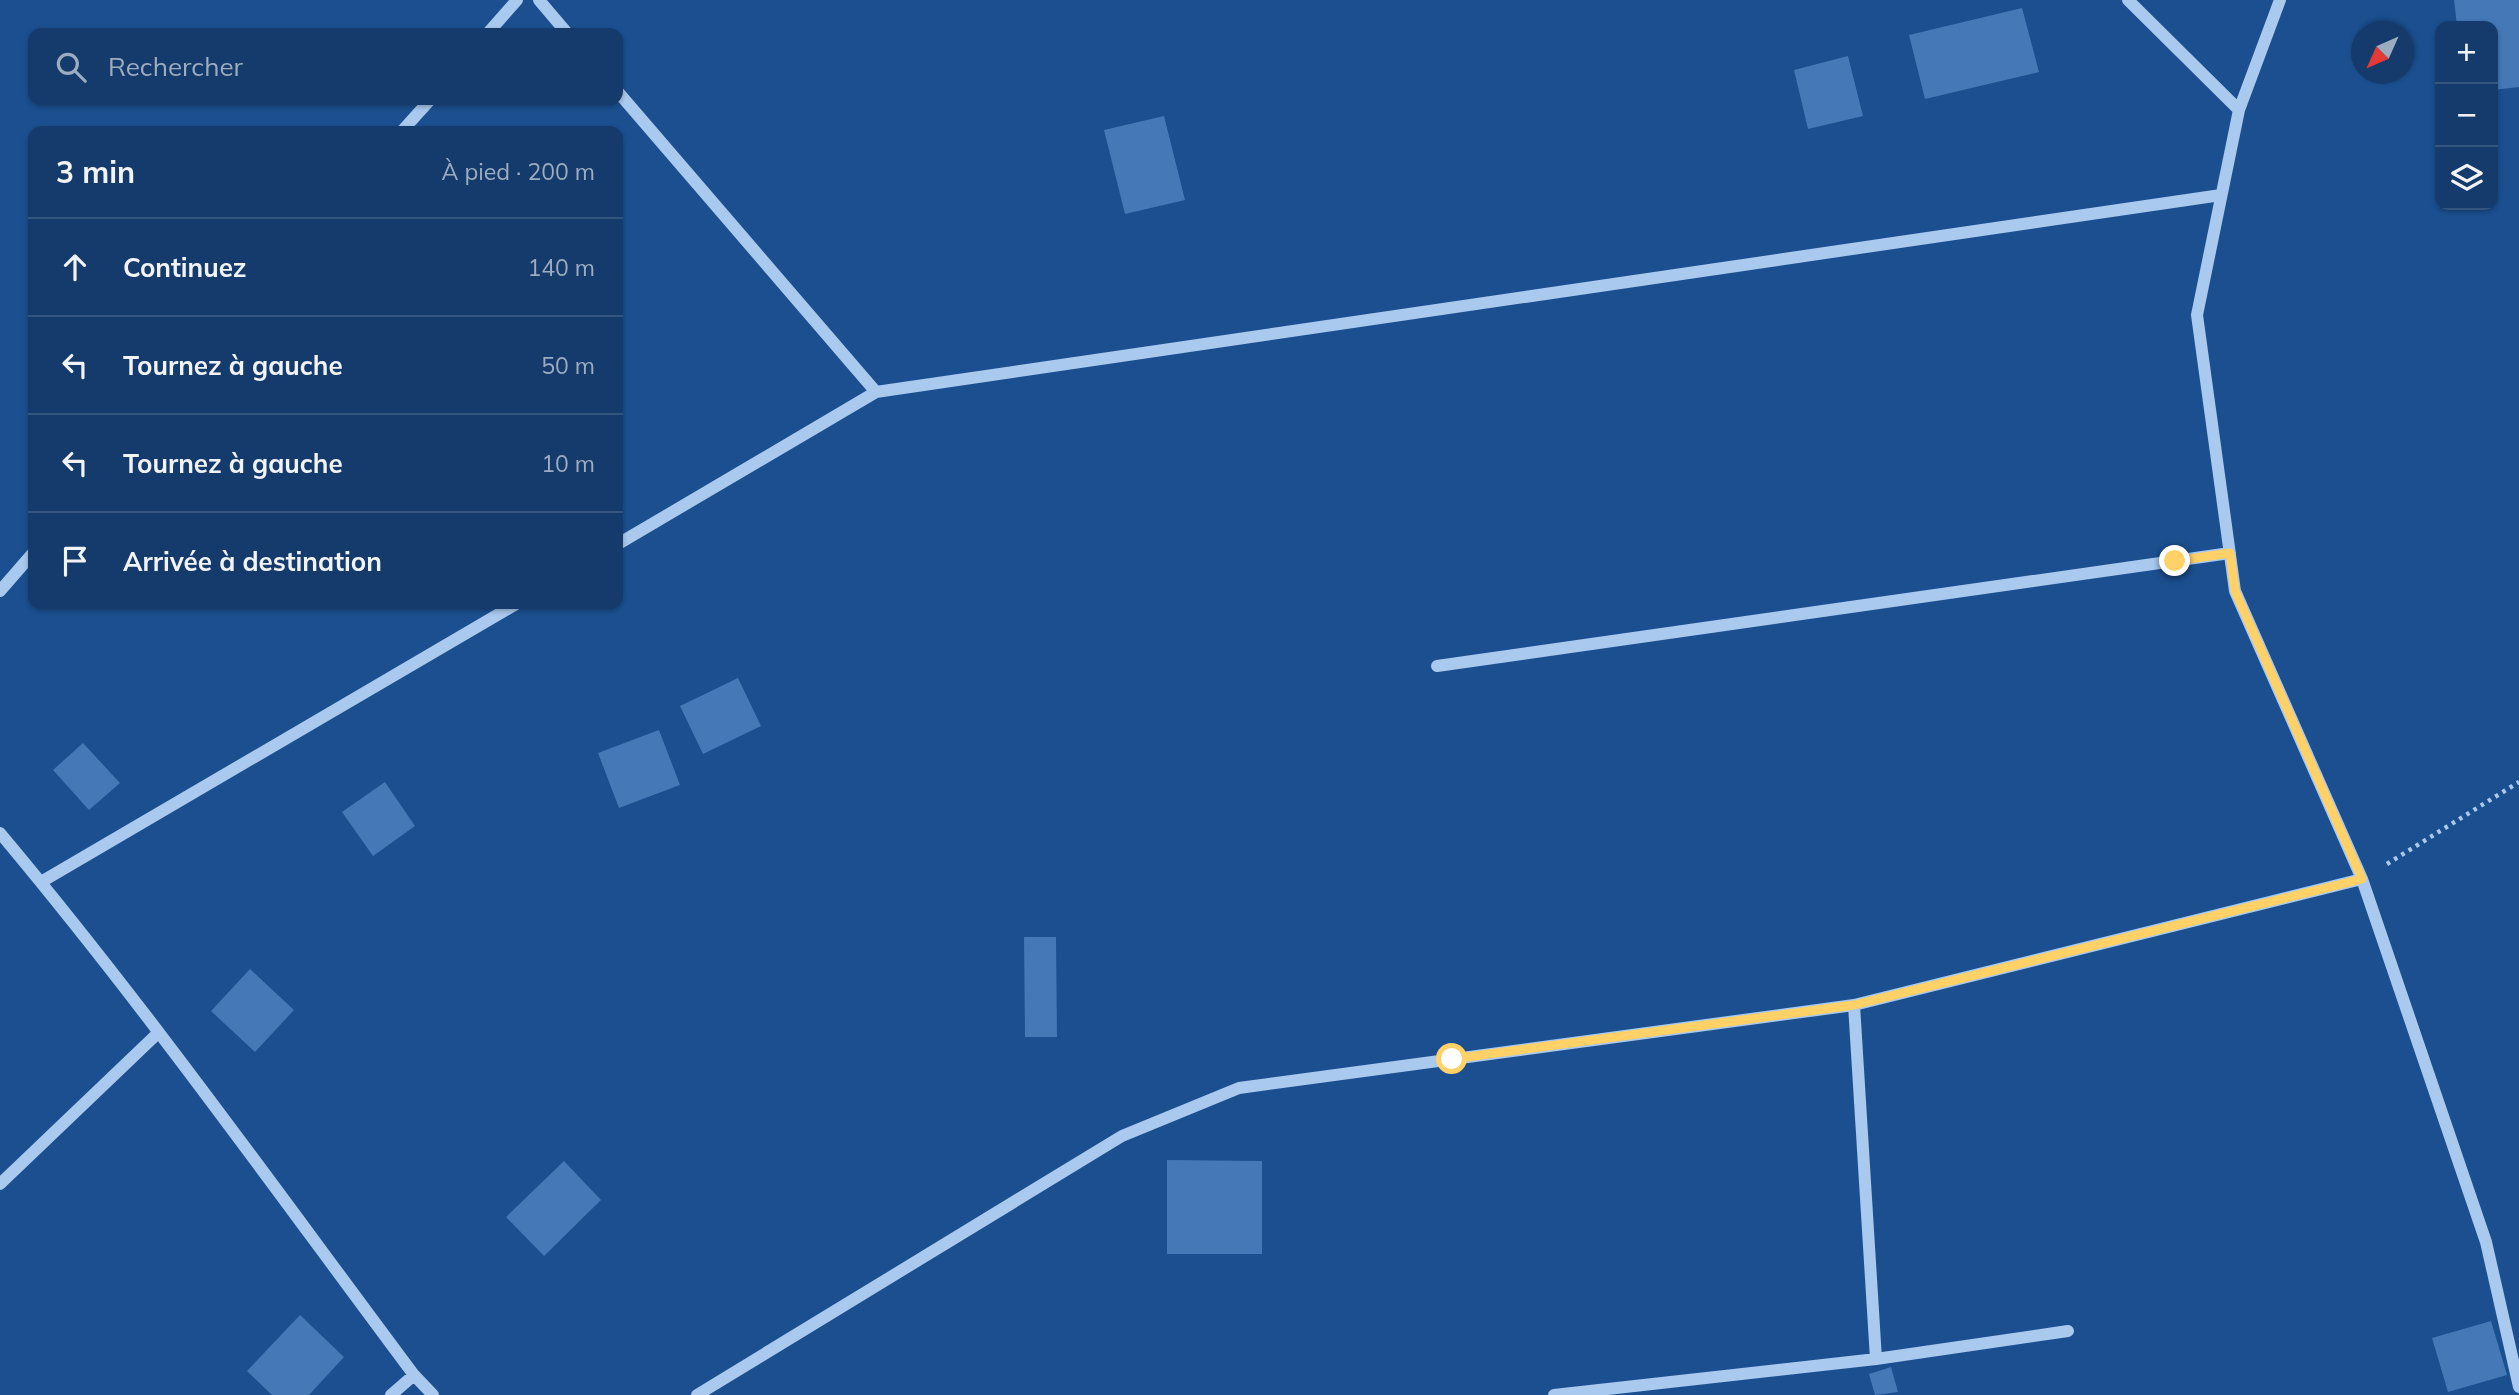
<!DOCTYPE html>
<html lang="fr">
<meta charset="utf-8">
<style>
:root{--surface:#143b6b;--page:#214673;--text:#f1f3f6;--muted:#9dadc1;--line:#33557e}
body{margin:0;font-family:Mulish,sans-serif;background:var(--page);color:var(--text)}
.controls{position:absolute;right:21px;top:21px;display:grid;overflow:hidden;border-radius:14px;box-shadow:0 2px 5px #0004}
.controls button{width:63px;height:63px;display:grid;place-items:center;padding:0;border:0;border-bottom:2px solid var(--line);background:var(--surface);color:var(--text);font:35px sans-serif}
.compass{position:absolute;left:2351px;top:21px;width:63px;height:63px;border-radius:50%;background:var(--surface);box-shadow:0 2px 5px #0004;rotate:225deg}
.stop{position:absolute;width:21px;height:21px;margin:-16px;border:5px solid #ffd166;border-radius:50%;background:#fff}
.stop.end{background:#ffd166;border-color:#fff;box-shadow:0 2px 7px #0008}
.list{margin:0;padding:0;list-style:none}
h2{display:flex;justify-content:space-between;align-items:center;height:91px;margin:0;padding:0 28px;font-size:30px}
h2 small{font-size:23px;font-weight:400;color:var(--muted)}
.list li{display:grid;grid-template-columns:46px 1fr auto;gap:21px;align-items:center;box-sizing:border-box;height:98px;padding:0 28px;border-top:2px solid var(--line)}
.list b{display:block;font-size:26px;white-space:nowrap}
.list em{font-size:23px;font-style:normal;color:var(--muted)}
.icon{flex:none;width:38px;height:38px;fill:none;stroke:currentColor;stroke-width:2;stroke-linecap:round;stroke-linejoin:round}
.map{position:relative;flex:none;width:2519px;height:1395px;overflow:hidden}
.search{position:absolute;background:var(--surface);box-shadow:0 2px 5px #0004;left:28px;top:28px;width:595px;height:77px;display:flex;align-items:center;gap:18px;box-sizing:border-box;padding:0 24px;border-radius:14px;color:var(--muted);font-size:26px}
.panel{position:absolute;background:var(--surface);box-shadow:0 2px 5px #0004;left:28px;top:126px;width:595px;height:483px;border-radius:14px}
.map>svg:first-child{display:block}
</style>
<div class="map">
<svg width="2519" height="1395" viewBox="0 0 2519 1395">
<rect width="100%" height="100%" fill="#1b4f8f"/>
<!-- building -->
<path fill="#4478b7" d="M2454,0H2519V87L2493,90V26H2457Z
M2022,8L2039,72L1925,99L1909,35Z
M1848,56L1863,116L1808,129L1794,70Z
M1164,116L1185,200L1125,214L1104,130Z
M738,678L761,726L703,754L680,706Z
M659,730L680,785L619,808L598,753Z
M83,743L120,783L89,810L53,770Z
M385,782L415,826L373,856L342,812Z
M1024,937H1056L1057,1037H1025Z
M250,969L294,1010L255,1052L211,1011Z
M1167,1160L1262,1161V1254H1167Z
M564,1161L601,1200L544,1256L506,1217Z
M300,1315L344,1357L309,1395H272L247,1371Z
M2491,1321L2507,1375L2448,1392L2432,1338Z
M1891,1367L1898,1392L1875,1395L1869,1374Z"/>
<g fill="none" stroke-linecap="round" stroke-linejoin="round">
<!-- path -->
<path stroke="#a9c9ee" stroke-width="4.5" stroke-dasharray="3.5 5" stroke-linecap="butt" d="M2387,864L2519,782"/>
<!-- minor -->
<path stroke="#a9c9ee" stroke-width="12" d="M539,0L567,33
M2128,0L2239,110
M2280,0L2239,110L2197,315L2235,591L2362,879L2486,1242L2519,1387
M488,33L517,0
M618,92L876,392
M402,131L430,100
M618,544L876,392L2221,195
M0,591L33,553
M1437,666L2230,553
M0,833C146,1007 278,1193 414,1375L433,1395
M41,882L516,604
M1854,1005L1876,1359
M0,1184L158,1033
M391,1395L414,1375
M697,1395L1122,1136L1239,1088L1854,1005L2362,879
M1554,1395L1876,1359L2068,1331"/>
</g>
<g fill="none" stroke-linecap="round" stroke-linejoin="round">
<!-- route -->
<path stroke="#ffd166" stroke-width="9" d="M1452,1059L1854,1005L2362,879L2235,591L2230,553L2175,561"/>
</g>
</svg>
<div class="controls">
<button>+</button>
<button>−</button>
<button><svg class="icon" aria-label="layers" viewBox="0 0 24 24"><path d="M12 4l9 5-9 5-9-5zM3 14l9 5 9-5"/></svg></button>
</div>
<svg class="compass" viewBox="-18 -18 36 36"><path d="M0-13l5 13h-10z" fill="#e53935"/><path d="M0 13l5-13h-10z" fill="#9dadc1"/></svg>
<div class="stop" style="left:1452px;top:1059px"></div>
<div class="stop end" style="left:2175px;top:561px"></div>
<div class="search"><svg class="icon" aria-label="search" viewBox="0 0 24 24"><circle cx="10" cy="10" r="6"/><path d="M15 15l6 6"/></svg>Rechercher</div>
<section class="panel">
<h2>3 min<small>À pied · 200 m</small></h2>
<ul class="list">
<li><svg class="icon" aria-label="ahead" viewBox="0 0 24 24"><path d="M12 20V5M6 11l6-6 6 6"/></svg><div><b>Continuez</b></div><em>140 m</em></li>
<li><svg class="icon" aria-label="left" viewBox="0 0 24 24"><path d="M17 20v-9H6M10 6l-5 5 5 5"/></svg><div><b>Tournez à gauche</b></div><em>50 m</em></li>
<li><svg class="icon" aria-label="left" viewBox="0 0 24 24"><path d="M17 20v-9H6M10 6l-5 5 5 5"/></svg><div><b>Tournez à gauche</b></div><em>10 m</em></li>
<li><svg class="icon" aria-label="arrive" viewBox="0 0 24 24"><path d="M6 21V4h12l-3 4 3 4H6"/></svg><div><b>Arrivée à destination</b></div></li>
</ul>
</section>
</div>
